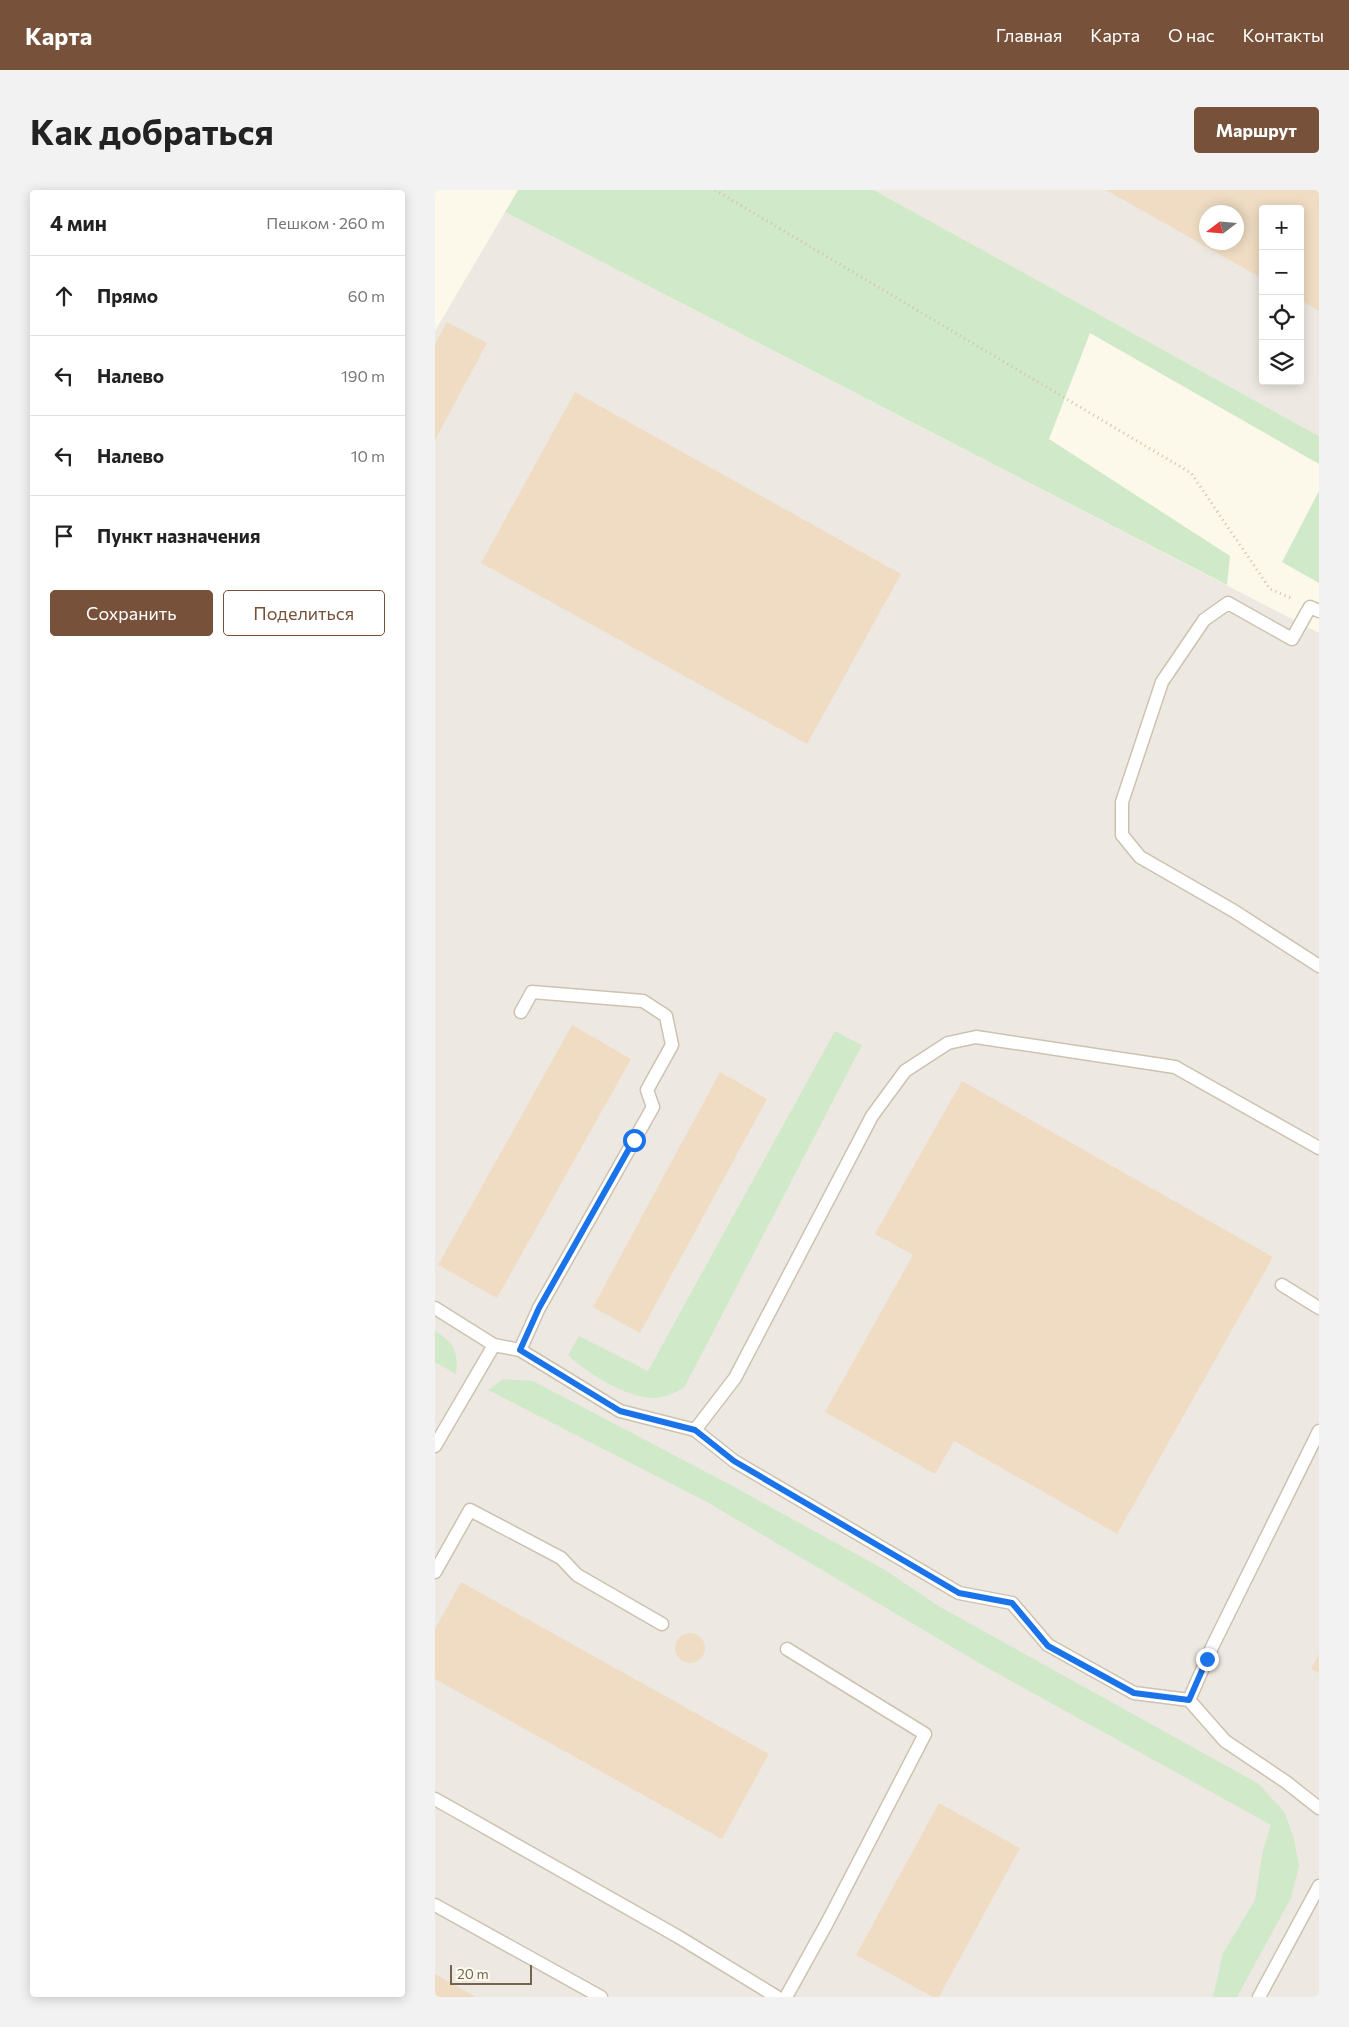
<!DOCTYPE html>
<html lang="ru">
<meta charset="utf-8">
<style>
:root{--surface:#fff;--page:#f2f2f2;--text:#222;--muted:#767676;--line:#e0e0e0;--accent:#77513a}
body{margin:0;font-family:Commissioner,sans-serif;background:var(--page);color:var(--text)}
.controls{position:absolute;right:15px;top:15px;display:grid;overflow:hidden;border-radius:5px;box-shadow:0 2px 12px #0003}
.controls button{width:45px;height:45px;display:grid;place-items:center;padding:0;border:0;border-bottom:1px solid var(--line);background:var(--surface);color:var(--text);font:25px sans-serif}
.compass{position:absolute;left:764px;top:15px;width:45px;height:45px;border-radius:50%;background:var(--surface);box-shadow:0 2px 12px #0003;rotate:254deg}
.scale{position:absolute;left:15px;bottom:12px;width:82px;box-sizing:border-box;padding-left:5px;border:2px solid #75634e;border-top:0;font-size:14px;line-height:18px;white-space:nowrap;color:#75634e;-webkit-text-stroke:4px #fefbf0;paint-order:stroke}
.stop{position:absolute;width:15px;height:15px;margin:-11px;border:4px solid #1a73e8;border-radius:50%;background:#fff}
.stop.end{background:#1a73e8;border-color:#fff;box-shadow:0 1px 5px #0008}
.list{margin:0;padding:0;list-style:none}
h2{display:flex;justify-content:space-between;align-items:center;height:65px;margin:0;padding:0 20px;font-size:21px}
h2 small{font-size:16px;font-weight:400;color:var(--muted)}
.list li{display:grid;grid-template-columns:32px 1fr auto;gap:15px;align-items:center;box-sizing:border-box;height:80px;padding:0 20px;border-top:1px solid var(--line)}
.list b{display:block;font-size:19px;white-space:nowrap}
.list em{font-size:16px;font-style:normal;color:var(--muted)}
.actions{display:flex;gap:10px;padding:15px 20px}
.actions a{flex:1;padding:11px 0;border:1px solid var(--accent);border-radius:5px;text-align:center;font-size:18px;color:var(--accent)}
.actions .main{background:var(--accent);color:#fff}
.icon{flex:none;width:28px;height:28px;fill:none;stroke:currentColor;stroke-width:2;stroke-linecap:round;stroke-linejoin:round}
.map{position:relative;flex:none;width:884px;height:1807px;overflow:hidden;border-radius:5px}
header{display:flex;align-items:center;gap:30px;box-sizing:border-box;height:70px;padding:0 25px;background:var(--accent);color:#fff}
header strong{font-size:24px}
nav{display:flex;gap:28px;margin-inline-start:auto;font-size:18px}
.intro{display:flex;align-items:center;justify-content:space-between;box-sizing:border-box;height:120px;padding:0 30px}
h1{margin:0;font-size:35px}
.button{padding:12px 22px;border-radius:5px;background:var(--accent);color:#fff;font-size:18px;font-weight:700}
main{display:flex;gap:30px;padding:0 30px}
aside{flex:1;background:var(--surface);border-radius:5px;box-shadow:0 2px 12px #0003}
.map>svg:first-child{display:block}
</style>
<header>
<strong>Карта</strong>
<nav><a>Главная</a><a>Карта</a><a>О нас</a><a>Контакты</a></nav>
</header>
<div class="intro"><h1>Как добраться</h1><a class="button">Маршрут</a></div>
<main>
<aside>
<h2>4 мин<small>Пешком · 260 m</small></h2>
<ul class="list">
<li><svg class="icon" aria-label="ahead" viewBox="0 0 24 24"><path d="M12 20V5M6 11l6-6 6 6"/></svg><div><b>Прямо</b></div><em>60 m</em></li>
<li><svg class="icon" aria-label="left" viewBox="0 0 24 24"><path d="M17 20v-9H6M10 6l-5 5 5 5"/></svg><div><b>Налево</b></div><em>190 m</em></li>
<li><svg class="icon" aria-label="left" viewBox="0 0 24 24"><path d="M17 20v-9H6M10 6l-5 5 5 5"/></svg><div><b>Налево</b></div><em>10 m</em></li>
<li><svg class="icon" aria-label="arrive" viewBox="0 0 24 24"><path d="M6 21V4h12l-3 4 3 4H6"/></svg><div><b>Пункт назначения</b></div></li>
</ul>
<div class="actions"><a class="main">Сохранить</a><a>Поделиться</a></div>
</aside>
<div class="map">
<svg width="884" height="1807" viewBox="0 0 884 1807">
<rect width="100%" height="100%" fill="#fcf8ea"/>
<!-- industrial -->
<path fill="#ede9e2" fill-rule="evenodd" d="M439,0H884V246ZM828,19H865V191H828ZM772,22H802V52H772Z
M70,22L884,443V1807H0V141Z"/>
<!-- green -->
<path fill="#d0e9c9" d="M83,0H439L884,246V274L655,143L614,249L795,366L792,395L70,22Z
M884,301V393L847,372Z
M400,841L427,855L249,1198C242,1201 235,1205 227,1207C200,1214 151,1183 133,1165L144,1146L213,1181Z
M0,1141C19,1152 24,1163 21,1184L0,1172Z
M68,1189L98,1191L292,1293L450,1380L505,1417L824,1594L850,1623L859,1649L864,1676L856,1708L802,1807H778L788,1763L820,1710L828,1660L836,1635L551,1477L272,1312L53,1200Z"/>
<!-- building -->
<path fill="#efdcc3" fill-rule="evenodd" d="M671,0H884V121L865,110V19H828V89ZM772,22H802V52H772Z
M12,132L52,153L0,250V154Z
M140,202L466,384L372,554L46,373Z
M137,835L196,869L62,1108L3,1075Z
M285,882L332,909L205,1143L158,1117Z
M527,891L838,1067L682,1344L519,1251L500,1284L390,1222L478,1065L440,1044Z
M26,1392L334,1564L287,1649L0,1489V1439Z
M240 1458a15 15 0 1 1 30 0a15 15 0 1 1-30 0Z
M884,1465V1483L876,1479Z
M504,1613L585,1658L504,1807H498L421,1765Z
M0,1784L41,1807H0Z"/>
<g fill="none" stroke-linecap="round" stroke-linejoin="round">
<defs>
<path id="lane" d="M884,421L875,417L857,449L793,413L769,430L727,492L687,612V645L705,667L799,721L884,776
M847,1095L884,1118
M0,1118L59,1155L85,1160L185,1221L260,1240L299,1271L524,1403L577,1413L613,1455L699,1503L754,1510L790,1551L851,1592L884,1618
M85,1160L104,1118L218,917L212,900L237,855L231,826L208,811L97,802L86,822
M260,1240L300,1188L437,926L470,881L513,853L541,847L740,877L884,958
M0,1256L59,1155
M0,1382L35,1320L126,1368L142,1385L227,1434
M754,1510L778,1455L884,1241
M0,1609L242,1746L342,1807
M0,1715L166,1807
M351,1807L392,1733L490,1544L352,1459
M824,1807L884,1696"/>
</defs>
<!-- lane casing -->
<use href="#lane" stroke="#cdc2b0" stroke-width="15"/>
<!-- path -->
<path stroke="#d5c0a6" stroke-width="3" stroke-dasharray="1 4" stroke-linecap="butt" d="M280,0L756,283L835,399L856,408"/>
<!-- lane -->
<use href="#lane" stroke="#fff" stroke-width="12"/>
</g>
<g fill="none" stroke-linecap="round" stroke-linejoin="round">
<!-- route -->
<path stroke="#1a73e8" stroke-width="6" d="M199,950L104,1118L85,1160L185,1221L260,1240L299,1271L524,1403L577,1413L613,1456L699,1503L754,1510L772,1469"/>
</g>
</svg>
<div class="controls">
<button>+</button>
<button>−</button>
<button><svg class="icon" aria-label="locate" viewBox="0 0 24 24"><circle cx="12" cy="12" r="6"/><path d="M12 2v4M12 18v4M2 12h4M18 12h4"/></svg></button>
<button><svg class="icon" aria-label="layers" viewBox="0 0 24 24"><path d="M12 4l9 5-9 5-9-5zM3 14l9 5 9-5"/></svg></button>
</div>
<svg class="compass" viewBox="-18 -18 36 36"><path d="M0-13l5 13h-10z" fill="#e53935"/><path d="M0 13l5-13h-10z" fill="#767676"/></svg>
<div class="scale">20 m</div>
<div class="stop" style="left:199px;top:950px"></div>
<div class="stop end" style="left:772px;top:1469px"></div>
</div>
</main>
